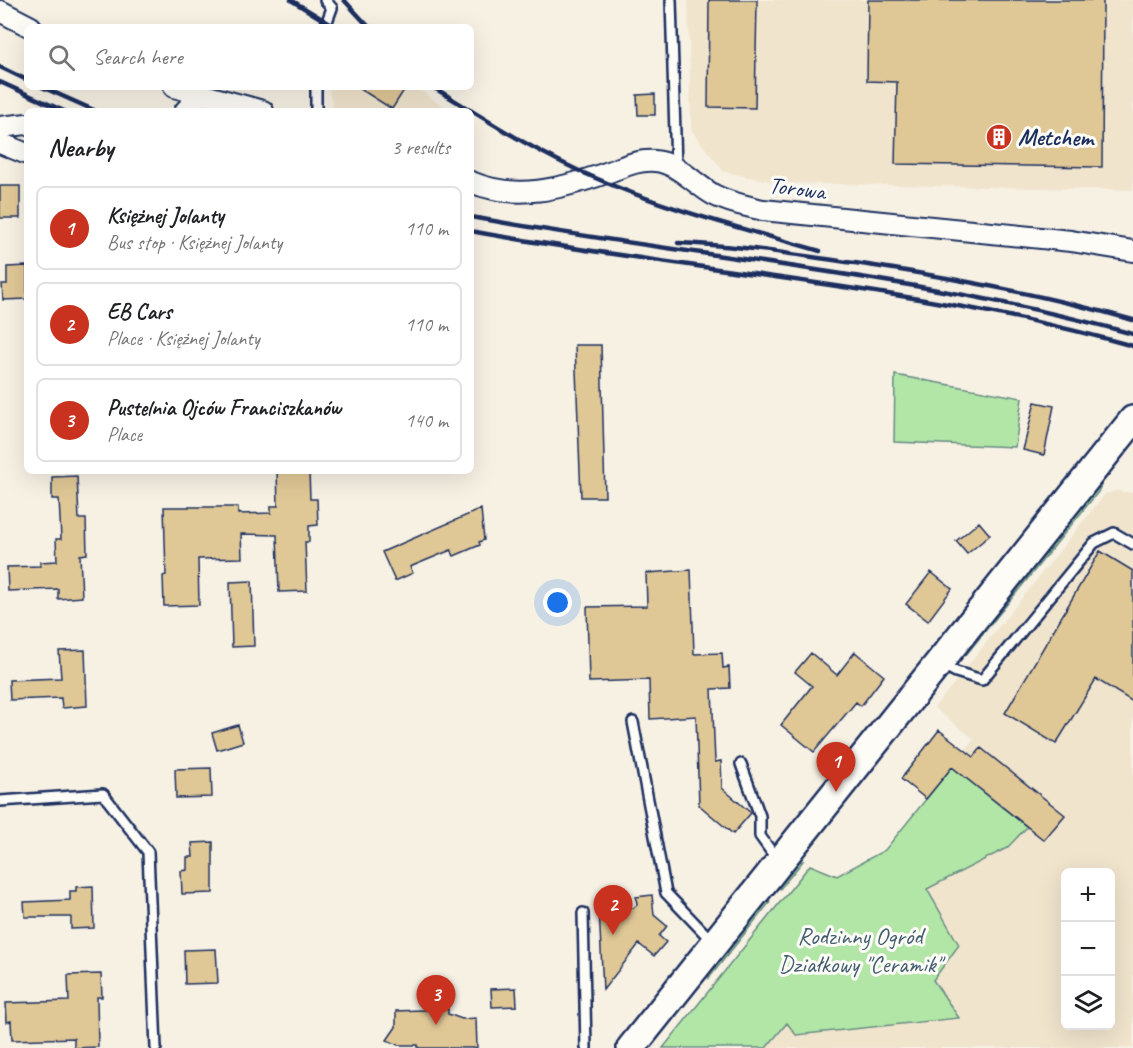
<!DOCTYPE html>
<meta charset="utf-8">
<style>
:root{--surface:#fff;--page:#f6f6f6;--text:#202124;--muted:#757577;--line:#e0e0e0;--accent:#c8321e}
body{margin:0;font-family:Caveat,sans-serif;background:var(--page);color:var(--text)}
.controls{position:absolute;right:18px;bottom:18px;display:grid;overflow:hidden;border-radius:9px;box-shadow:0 6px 24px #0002}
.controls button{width:54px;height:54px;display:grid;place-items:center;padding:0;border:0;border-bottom:2px solid var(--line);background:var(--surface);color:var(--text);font:30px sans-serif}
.you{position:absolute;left:558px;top:603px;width:21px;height:21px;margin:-15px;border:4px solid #fff;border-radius:50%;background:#1a73e8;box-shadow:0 0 0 9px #1a73e833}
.badge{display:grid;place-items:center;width:39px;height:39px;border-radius:50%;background:var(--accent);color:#fff;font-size:20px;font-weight:700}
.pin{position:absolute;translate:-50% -50px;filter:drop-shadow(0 2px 3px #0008)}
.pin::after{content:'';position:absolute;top:32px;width:21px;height:18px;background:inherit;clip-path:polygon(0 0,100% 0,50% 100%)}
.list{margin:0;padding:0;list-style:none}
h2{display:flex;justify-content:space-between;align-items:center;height:78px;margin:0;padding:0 24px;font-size:26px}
h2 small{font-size:20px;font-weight:400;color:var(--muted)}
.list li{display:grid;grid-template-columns:39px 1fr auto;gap:18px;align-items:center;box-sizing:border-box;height:84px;margin:0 12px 12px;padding:0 12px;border:2px solid var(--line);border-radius:9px}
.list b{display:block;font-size:22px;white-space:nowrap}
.list p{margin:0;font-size:20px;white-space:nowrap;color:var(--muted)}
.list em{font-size:20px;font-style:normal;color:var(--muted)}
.icon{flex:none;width:33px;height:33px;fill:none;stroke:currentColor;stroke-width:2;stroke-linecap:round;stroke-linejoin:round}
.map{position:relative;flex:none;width:1133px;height:1048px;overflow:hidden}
.search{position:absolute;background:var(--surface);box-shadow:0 6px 24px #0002;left:24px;top:24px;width:450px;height:66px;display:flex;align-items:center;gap:15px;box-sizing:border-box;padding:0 21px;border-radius:9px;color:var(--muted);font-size:22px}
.panel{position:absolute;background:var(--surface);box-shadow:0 6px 24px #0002;left:24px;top:108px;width:450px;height:366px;border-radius:9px}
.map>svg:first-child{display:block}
</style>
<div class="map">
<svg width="1133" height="1048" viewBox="0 0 1133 1048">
<rect width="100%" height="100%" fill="#f7f1e4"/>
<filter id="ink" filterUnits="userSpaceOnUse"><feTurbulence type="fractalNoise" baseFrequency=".0167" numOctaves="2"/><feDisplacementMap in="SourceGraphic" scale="12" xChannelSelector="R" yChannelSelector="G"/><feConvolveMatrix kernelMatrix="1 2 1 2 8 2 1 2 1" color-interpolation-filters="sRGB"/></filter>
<g filter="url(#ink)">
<!-- built -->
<path fill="#f0e4cd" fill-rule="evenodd" d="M688,0H1133V190L780,183L724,172L691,130Z
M328,87H415L450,111H334Z
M1115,491L1133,493V1048H766L787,1023L903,1024L959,1018L933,980L959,945L927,889L1007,848L952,767L974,739L934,708L1105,494ZM1066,872H1110V1026H1066Z"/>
<!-- green -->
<path fill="#b2e6a7" stroke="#668a82" stroke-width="1.5" d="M895,375L1022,398L1015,447L894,442Z
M1109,468L1098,492L966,655V650Z
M952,767L1027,827L1007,848L927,889L959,945L933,980L959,1018L796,1035L787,1023L766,1048H663L810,865L837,876L885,850Z
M803,861L780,889L774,887L797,862Z
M767,897L770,902L709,978V968Z"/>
<!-- building -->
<path fill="#e0c796" stroke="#1b2f5e" stroke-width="1.5" d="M709,0H757L755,108L708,107Z
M868,0H1103L1102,167L895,164L897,82L867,81Z
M357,87H406L392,109Z
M655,94V115H638L637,95Z
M0,186H20V218H0Z
M27,266V299L3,300L2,284H7V267Z
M575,345H601L605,497H581Z
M1035,402L1054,406L1044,455L1023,450Z
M277,471H309L310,499H317L318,525L309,526V542H305L307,591L279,592L277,535L241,534L242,558L198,559L199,605L164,606L163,576L166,575L164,507H238V514L271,513V506H278Z
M77,476L79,519H86L87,554L80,555L82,597L58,599V589L8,591L7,567L40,566V562L57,561L56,539H61L59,499H52V477Z
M481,509L484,540L479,542L480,545L454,556L451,550L410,567L413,573L395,581L382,552Z
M979,522L990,535L967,554L956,541Z
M1100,551L1133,571V702L1096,679L1056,744L1005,713Z
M691,570L694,654L722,653L723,668L729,667L730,688L712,689L715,762L721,761L722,788L751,813L733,834L699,805L696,716L650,719L649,680L589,682L587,607L647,606L646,573Z
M931,572L952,589L928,621L906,604Z
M252,581L254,646L232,647L230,582Z
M85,650L87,706L62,708L61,698L10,700L9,680L61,678L59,651Z
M855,652L884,676L861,706L856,702L814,752L781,725L812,686L795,672L811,653L837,675Z
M238,725L243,742L217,750L212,733Z
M939,730L974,757L981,748L1065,815L1044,840L952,767L926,799L901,779Z
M211,768L212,797L176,798L175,769Z
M213,842V893L182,894L181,871L187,870V857H193L192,843Z
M93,886L94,928L71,929V917H25L24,902L70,900V891H76V887Z
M652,895L654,915L667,926L659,936L666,942L654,956L639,944L603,990L599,909L633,908L637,905L636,897Z
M216,949L218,983L185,984L184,950Z
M101,974L102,997H97L98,1047L74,1048V1038L12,1040L11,1021L7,1022L6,1003L69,1001L68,975Z
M516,988L517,1006L492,1007L491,989Z
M448,1009V1014L462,1019L476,1018L477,1048H418V1045H398L387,1040L396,1027V1011Z"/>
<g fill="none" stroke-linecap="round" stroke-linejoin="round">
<defs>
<path id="lane" d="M671,0L676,168
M325,27L332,8L325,0
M316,87V111
M941,664L956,672L982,680L1094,543L1114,533L1133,544
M633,722L666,893L712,941
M741,764L760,816V836L778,861
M0,801L103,794L148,852L156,1048
M583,913L586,1048"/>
<path id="street" d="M0,11L31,27
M174,87L263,111
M185,111L200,95
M0,127L27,124
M0,143L27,154
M471,182C516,201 561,189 606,173C621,168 638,159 655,161C678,163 694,184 714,195C729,203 747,206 763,210L1071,241L1133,251"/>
<path id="secondary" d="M631,1048L1133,420"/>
</defs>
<!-- lane casing -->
<use href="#lane" stroke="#1b2f5e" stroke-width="14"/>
<!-- street casing -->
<use href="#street" stroke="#1b2f5e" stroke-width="24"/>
<!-- secondary casing -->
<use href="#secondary" stroke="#1b2f5e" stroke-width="32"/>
<!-- lane -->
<use href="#lane" stroke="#fdfcf7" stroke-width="9"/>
<!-- street -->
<use href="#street" stroke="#fdfcf7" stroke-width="20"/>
<!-- secondary -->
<use href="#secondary" stroke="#fdfcf7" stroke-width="27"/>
<!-- rail -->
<path stroke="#1b2f5e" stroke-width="4.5" d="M291,0L335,27
M344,0L369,27
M0,67L27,80
M0,82L64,111
M42,87L96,111
M433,87C485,119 537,153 593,177C665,209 744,229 820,251
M471,217C691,257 917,274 1133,334
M471,231C691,272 917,285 1133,346
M678,243C738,245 796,255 855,263C949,277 1042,294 1133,320"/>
</g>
</g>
<!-- icons -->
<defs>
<symbol id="building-disc" viewBox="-11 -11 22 22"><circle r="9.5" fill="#c8321e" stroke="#fdfcf7"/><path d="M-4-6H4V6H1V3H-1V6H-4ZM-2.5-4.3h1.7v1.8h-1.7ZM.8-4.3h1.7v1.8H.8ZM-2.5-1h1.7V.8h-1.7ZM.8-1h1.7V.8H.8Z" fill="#fff"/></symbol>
</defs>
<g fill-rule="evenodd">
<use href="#building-disc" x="984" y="122" width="30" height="30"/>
</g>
<g text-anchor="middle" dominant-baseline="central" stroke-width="6" stroke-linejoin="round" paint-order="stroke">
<!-- poi labels -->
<g font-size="24" font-weight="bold" fill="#1b2f5e" stroke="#fdfcf7" text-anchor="start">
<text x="1018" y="137">Metchem</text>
</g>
<!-- street labels -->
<g font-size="24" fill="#1b2f5e" stroke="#fdfcf7">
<text transform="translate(797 188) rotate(7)">Torowa</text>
</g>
<!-- park labels -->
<g font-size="24" fill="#415d70" stroke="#fdfcf7">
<text x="860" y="936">Rodzinny Ogród<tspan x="860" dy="28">Działkowy "Ceramik"</tspan></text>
</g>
</g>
</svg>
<div class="controls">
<button>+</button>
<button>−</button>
<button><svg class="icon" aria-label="layers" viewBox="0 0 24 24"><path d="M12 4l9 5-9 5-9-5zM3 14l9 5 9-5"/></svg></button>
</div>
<div class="you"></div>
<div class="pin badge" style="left:836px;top:792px">1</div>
<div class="pin badge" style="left:613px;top:935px">2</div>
<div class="pin badge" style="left:436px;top:1025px">3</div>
<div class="search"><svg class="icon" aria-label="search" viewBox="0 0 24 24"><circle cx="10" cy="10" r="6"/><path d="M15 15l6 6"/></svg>Search here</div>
<section class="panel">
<h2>Nearby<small>3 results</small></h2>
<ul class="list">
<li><span class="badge">1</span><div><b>Księżnej Jolanty</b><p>Bus stop · Księżnej Jolanty</p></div><em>110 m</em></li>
<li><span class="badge">2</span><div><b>EB Cars</b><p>Place · Księżnej Jolanty</p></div><em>110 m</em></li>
<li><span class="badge">3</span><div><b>Pustelnia Ojców Franciszkanów</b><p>Place</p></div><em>140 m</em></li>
</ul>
</section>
</div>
